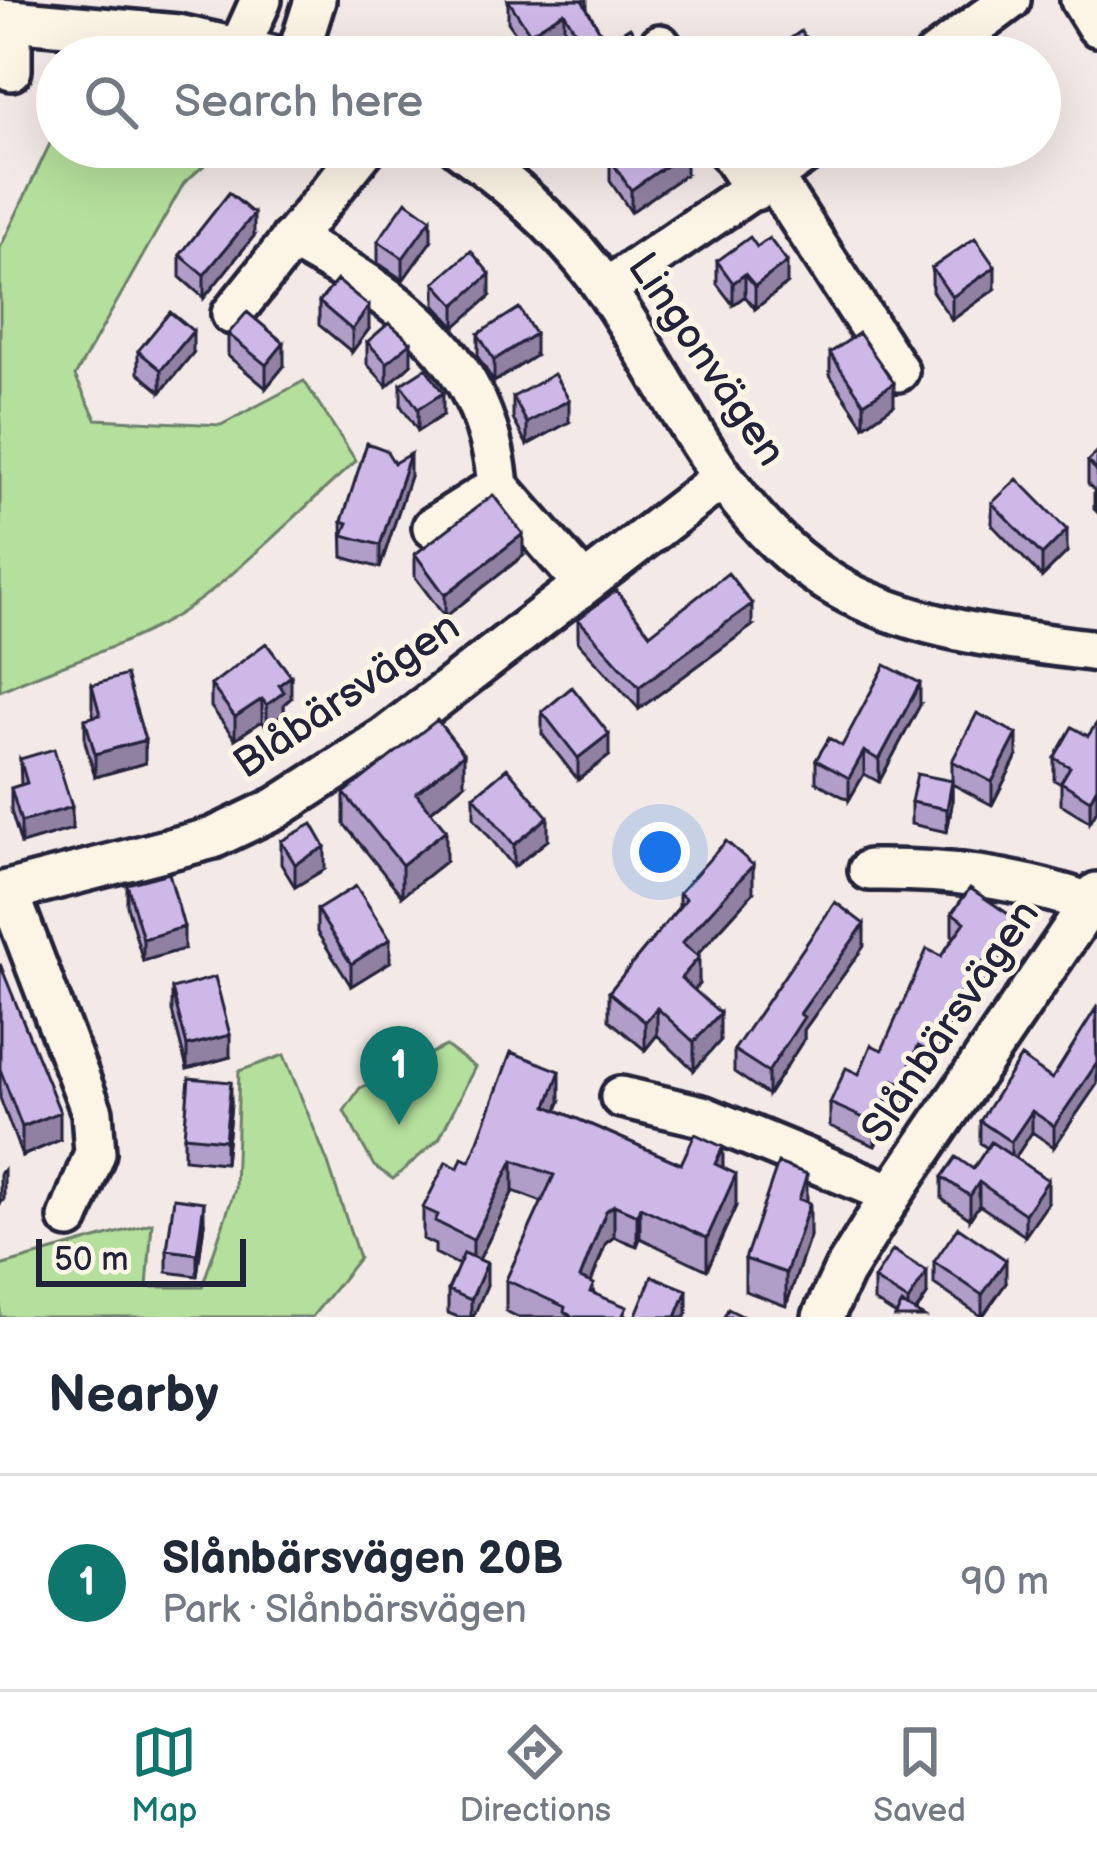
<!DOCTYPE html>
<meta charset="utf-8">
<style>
:root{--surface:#fff;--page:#f2f2f3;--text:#1f2937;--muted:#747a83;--line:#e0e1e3;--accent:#0f766e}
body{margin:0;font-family:"Balsamiq Sans",sans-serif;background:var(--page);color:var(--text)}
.scale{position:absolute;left:36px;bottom:30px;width:210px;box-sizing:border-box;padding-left:12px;border:6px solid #22223b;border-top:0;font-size:33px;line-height:42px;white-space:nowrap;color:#22223b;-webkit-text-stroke:9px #fcf5e5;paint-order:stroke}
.you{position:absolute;left:660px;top:852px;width:42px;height:42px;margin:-30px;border:9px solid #fff;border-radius:50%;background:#1a73e8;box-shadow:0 0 0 18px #1a73e833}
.badge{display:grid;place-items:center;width:78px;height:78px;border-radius:50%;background:var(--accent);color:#fff;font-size:39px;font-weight:700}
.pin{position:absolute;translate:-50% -99px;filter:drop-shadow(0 3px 6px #0008)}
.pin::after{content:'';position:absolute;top:63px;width:42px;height:36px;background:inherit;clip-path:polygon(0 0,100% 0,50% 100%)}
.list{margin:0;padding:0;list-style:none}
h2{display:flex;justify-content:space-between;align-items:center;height:156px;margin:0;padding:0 48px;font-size:51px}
h2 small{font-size:39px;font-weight:400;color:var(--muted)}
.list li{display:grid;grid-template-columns:78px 1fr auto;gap:36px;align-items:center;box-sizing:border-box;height:216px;padding:0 48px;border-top:3px solid var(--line)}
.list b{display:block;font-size:45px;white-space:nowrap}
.list p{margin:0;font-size:39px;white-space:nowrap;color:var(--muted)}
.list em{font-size:39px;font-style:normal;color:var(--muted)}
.icon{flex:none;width:66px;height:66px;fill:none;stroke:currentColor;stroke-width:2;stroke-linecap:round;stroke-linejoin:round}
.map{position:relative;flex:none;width:1097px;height:1317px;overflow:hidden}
.search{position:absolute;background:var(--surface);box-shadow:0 12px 48px #0002;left:36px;right:36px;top:36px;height:132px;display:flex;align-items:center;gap:30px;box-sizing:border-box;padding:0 42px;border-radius:66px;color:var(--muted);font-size:45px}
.sheet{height:372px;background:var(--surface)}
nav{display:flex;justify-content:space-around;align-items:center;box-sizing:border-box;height:168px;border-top:3px solid var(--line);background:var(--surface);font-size:33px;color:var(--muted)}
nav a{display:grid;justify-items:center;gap:6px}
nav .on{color:var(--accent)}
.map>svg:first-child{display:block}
</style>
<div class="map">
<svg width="1097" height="1317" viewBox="0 0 1097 1317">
<rect width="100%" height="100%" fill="#f3e9e6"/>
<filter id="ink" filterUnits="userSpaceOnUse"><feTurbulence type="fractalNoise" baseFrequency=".00833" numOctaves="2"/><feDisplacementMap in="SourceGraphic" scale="24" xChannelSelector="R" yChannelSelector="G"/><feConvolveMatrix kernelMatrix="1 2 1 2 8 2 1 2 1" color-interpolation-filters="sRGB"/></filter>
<g filter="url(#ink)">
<!-- green -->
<path fill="#b5df9c" stroke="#6c806c" stroke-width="3" d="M57,129V147H225L184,183L75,376L96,419L221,425L304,381L356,461C304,506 234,579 179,614C123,649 59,663 0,691V248Z
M446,1046L475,1067L439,1139L393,1179L374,1166L344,1111L360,1088Z
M284,1055L328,1163L359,1258L312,1317H0V1266L152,1223L147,1287H202L235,1189L239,1071Z"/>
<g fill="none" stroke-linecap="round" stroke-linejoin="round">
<defs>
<path id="minor" d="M1081,0L1097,26
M0,19L178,35L276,57
M660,45L668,57
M239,49L261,0
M297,57L315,0
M934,57L1010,0
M11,70V21
M459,147C513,186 571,237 608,293C680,397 729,533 850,594C928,632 1012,640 1097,651
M726,147L755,190
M773,178L898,371
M291,239C398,298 486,354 498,486L433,527
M606,289L814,147
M232,314L366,147
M498,486L584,584
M869,870C951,869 1011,877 1090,903
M8,891L92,1112L95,1153L69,1218
M0,893L213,838L278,807L385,738L722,478
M621,1097L702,1116L892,1194
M823,1317L843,1273L892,1194L1097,893"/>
</defs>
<!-- minor casing -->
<use href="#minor" stroke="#22223b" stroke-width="48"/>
<!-- minor -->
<use href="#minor" stroke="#fcf5e5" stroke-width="39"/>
</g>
<!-- wall -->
<path fill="#b19ec8" stroke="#22223b" stroke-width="3" d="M508,0H587V9L606,42L644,57H577L564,34L530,55L508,22Z
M610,159L686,174L631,212L610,181Z
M254,236L204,298L180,277V255Z
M378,241H431L403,280L378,263Z
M717,261L787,284L755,309L745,296L733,305L717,284Z
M932,268L995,289L952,320L932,291Z
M435,283L490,296L455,327L435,305Z
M319,302L369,329L352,352L319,325Z
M228,334L284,366L266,388L228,356Z
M478,334L535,356L494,382L478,357Z
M367,342L411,364L387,386L367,364Z
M138,351L193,353L161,392L138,373Z
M830,353L894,405L864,426L830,375Z
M401,384L443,415L418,431L401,406Z
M513,397L569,422L527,445L513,419Z
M1097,452V512L1094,509V490L1088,484V461Z
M394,463L410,476L380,568L343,557L342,521Z
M992,503L1067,552L1042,577L992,525Z
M415,554L523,556L445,617L415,577Z
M578,619L650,634L752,626L639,709L578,642Z
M92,685L145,763L95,777L85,742V719L94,717L92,707Z
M211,685L291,698L284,704V714L267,727L262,721L235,739L211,707Z
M920,705L879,782L864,774L849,800L816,782V760Z
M542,712L609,756L578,780L542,734Z
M1097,723V810L1090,822L1061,804V784L1054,780V758L1088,736Z
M1017,756L992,805L952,784V804L947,832L911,824V802L952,781V761Z
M20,759L72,829L21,844L11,811V788L21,785Z
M464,784L431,811L446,861L402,896L344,824V793Z
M474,796L548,840L514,867L474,818Z
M281,841L325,869L295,887L281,864Z
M127,884L184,949L143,961L127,906Z
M679,893H753L697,955L699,984L694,990L720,1041L694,1070L657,1035L645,1050L609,1020V992L679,907Z
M317,910L390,962L351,986L317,932Z
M952,913L1014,941L980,990L974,986L959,1019L953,1016L926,1072L918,1068L902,1106L894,1103L875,1146L830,1126V1103L882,1050L954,937L952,935Z
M864,946L804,1030V1039L768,1095L734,1072V1050Z
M0,964L60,1140L22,1156L0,1098Z
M172,989L230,1057L187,1069L172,1011Z
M1097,1009V1084L1054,1147L1032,1132L1015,1158L1048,1203L1025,1236L979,1205L970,1219L942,1199V1177L973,1169L987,1148L980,1143V1121L1052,1079Z
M560,1102L557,1110L681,1164L723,1168L736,1206L707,1270L640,1238L637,1246L614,1237L606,1243L591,1283L594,1293L627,1317H518L506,1311V1280L542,1202L513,1191L479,1259L487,1285L473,1317H458L448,1313V1290L459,1265L435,1253V1245L423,1239V1208L458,1168Z
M231,1104L225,1163L184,1159V1136Z
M807,1202L810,1236L786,1306L745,1291V1259Z
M204,1224L197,1276L167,1272V1250Z
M934,1262L1006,1283L982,1317L934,1284Z
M874,1279L927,1295L916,1312L896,1315L874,1301Z"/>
<!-- shaded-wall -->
<path fill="#9081a2" stroke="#22223b" stroke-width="3" d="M564,12V34L530,55V33Z
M686,152V174L631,212V190Z
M254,214V236L204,298V275Z
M431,219V241L403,280V258Z
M787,262V284L755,309V286Z
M995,267V289L952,320V297Z
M490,274V296L455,327V305Z
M745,274V296L733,305V283Z
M369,306V329L352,352V330Z
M193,331V353L161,392V370Z
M535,334V356L494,382V360Z
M411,342V364L387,386V363Z
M284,343V366L266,388V365Z
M894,383V405L864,426V403Z
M443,393V415L418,431V409Z
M569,400V422L527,445V423Z
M410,454V476L380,568V545Z
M1067,530V552L1042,577V555Z
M523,534V556L445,617V595Z
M752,604V626L639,709V687Z
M291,676V698L284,704V714L267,727V705L279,685Z
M920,683V705L879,782V760Z
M262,699V721L235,739V717Z
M609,734V756L578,780V758Z
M1017,734V756L992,805V782Z
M145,740V763L95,777V754Z
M864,751V774L849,800V778Z
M464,754V784L416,823V793Z
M952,781V804L947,832V809Z
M1097,787V810L1090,822V800Z
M72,807V829L21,844V822Z
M548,817V840L514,867V845Z
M446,830V861L402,896V865Z
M325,847V869L295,887V864Z
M753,865V893L682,971V943Z
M1014,918V941L980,990V967Z
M864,924V946L804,1030V1039L768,1095V1072L800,1014Z
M184,927V949L143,961V939Z
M390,939V962L351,986V964Z
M699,957V984L681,1006V978Z
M974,964V986L959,1019V997Z
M953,994V1016L926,1072V1050Z
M657,1008V1035L645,1050V1022Z
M720,1013V1041L694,1070V1042Z
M230,1035V1057L187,1069V1046Z
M918,1046V1068L902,1106V1083Z
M1097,1063V1084L1054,1147V1126Z
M560,1071V1102L547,1137V1106Z
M894,1080V1103L875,1146V1123Z
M231,1082V1104L225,1163V1140Z
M1032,1111V1132L1011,1164V1142Z
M60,1112V1140L22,1156V1127Z
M723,1147V1179L715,1164Z
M513,1160V1191L473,1272V1240Z
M4,1169V1199L0,1204V1174Z
M736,1174V1206L707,1270V1238Z
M807,1174V1207L799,1199Z
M1048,1180V1203L1025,1236V1214Z
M979,1182V1205L970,1219V1196Z
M204,1202V1224L197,1276V1254Z
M810,1203V1236L786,1306V1273Z
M614,1205V1237L606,1243L580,1310V1278L606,1211Z
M640,1207V1238L637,1246V1215Z
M1006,1260V1283L982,1317V1295Z
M487,1263V1285L473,1317H471V1300Z
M927,1272V1295L912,1317H908V1301Z
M687,1290V1313L685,1317H676Z"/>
<!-- building -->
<path fill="#ceb8e8" stroke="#22223b" stroke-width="3" d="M508,0H582L606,42L630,27L644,51L634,57H590L564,12L530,33Z
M801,31L819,57H764Z
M628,147H682L686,152L631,190L610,159Z
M229,193L254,214L204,275L180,255Z
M406,201L431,219L403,258L378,241Z
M750,237L757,247L769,238L787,262L755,286L745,274L733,283L717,261Z
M975,238L995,267L952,297L932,268Z
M471,251L490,274L455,305L435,283Z
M337,280L369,306L352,330L319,302Z
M519,308L535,334L494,360L478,334Z
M170,312L193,331L161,370L138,351Z
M247,312L284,343L266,365L228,334Z
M389,323L411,342L387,363L367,342Z
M859,333L894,383L864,403L830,353Z
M426,368L443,393L418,409L401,384Z
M554,374L569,400L527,423L513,397Z
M367,443L386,450L394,463L410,454L380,545L343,535L348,523L342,521Z
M1097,452V471L1088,461Z
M1017,479L1067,530L1042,555L992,503Z
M493,495L523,534L445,595L415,554Z
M728,573L752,604L639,687L578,619L616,590L650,634Z
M266,643L291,676L279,685L284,692L267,705L262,699L235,717L211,685Z
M885,665L920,683L879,760L864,751L849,778L816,760L829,738L842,746Z
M126,675L145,740L95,754L85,719L100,715L92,685Z
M572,687L609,734L578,758L542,712Z
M977,713L1017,734L992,782L952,761Z
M437,720L464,754L416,793L446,830L402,865L344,793Z
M1097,723V787L1090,800L1061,782L1070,767L1054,758L1072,727L1088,736Z
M54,749L72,807L21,822L11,788L27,783L20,759Z
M507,768L548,817L514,845L474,796Z
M917,774L952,781L947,809L911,802Z
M312,824L325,847L295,864L281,841Z
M726,841L753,865L682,943L699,957L681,978L720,1013L694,1042L657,1008L645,1022L609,992L686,899L679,893Z
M169,873L184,927L143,939L127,884Z
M356,886L390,939L351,964L317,910Z
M970,888L1014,918L980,967L974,964L959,997L953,994L926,1050L918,1046L902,1083L894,1080L875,1123L830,1103L846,1068L859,1074L871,1045L882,1050L927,949L941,956L965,922L952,913Z
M835,902L864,924L800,1014L804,1017L768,1072L734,1050Z
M0,964L60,1112L22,1127L0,1069Z
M215,977L230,1035L187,1046L172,989Z
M1096,1008L1097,1063L1054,1126L1032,1111L1011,1142L980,1121L1021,1057L1052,1079Z
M511,1052L560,1071L547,1106L681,1164L695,1134L723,1147L715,1164L736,1174L707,1238L640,1207L637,1215L614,1205L606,1211L580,1278L594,1284L590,1292L627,1307L622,1317H574L564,1312L565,1307L506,1280L554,1175L513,1160L473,1240L435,1221L438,1215L423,1208L446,1162L458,1168L462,1158L470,1162Z
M189,1078L231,1082L225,1140L184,1136Z
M991,1142L1048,1180L1025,1214L979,1182L970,1196L942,1177L956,1157L973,1169Z
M778,1163L807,1174L799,1199L810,1203L786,1273L745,1259Z
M174,1198L204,1202L197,1254L167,1250Z
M958,1227L1006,1260L982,1295L934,1262Z
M893,1250L927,1272L908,1301L874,1279Z
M464,1253L487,1263L471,1300L448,1290Z
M652,1276L687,1290L676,1317H635Z
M902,1304L924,1317H895Z
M728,1309L744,1317H724Z"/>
</g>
<g text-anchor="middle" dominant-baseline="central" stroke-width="10" stroke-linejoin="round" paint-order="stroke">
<!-- street labels -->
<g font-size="42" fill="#22223b" stroke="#fcf5e5">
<text transform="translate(706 360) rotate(56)">Lingonvägen</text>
<text transform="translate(347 696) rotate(-34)">Blåbärsvägen</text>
<text transform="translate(951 1022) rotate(-56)">Slånbärsvägen</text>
</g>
</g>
</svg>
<div class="scale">50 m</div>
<div class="you"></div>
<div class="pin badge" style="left:399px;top:1125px">1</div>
<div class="search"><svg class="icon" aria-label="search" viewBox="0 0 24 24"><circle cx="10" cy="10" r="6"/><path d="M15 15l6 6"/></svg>Search here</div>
</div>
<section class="sheet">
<h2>Nearby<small></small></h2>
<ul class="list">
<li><span class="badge">1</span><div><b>Slånbärsvägen 20B</b><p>Park · Slånbärsvägen</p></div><em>90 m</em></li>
</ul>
</section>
<nav>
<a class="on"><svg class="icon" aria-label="map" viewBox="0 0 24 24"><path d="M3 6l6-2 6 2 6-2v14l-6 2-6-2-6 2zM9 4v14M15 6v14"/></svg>Map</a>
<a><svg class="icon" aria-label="directions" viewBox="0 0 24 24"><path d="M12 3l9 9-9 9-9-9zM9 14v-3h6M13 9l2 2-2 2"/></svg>Directions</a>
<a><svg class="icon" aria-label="saved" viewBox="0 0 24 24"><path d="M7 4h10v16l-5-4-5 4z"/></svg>Saved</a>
</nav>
